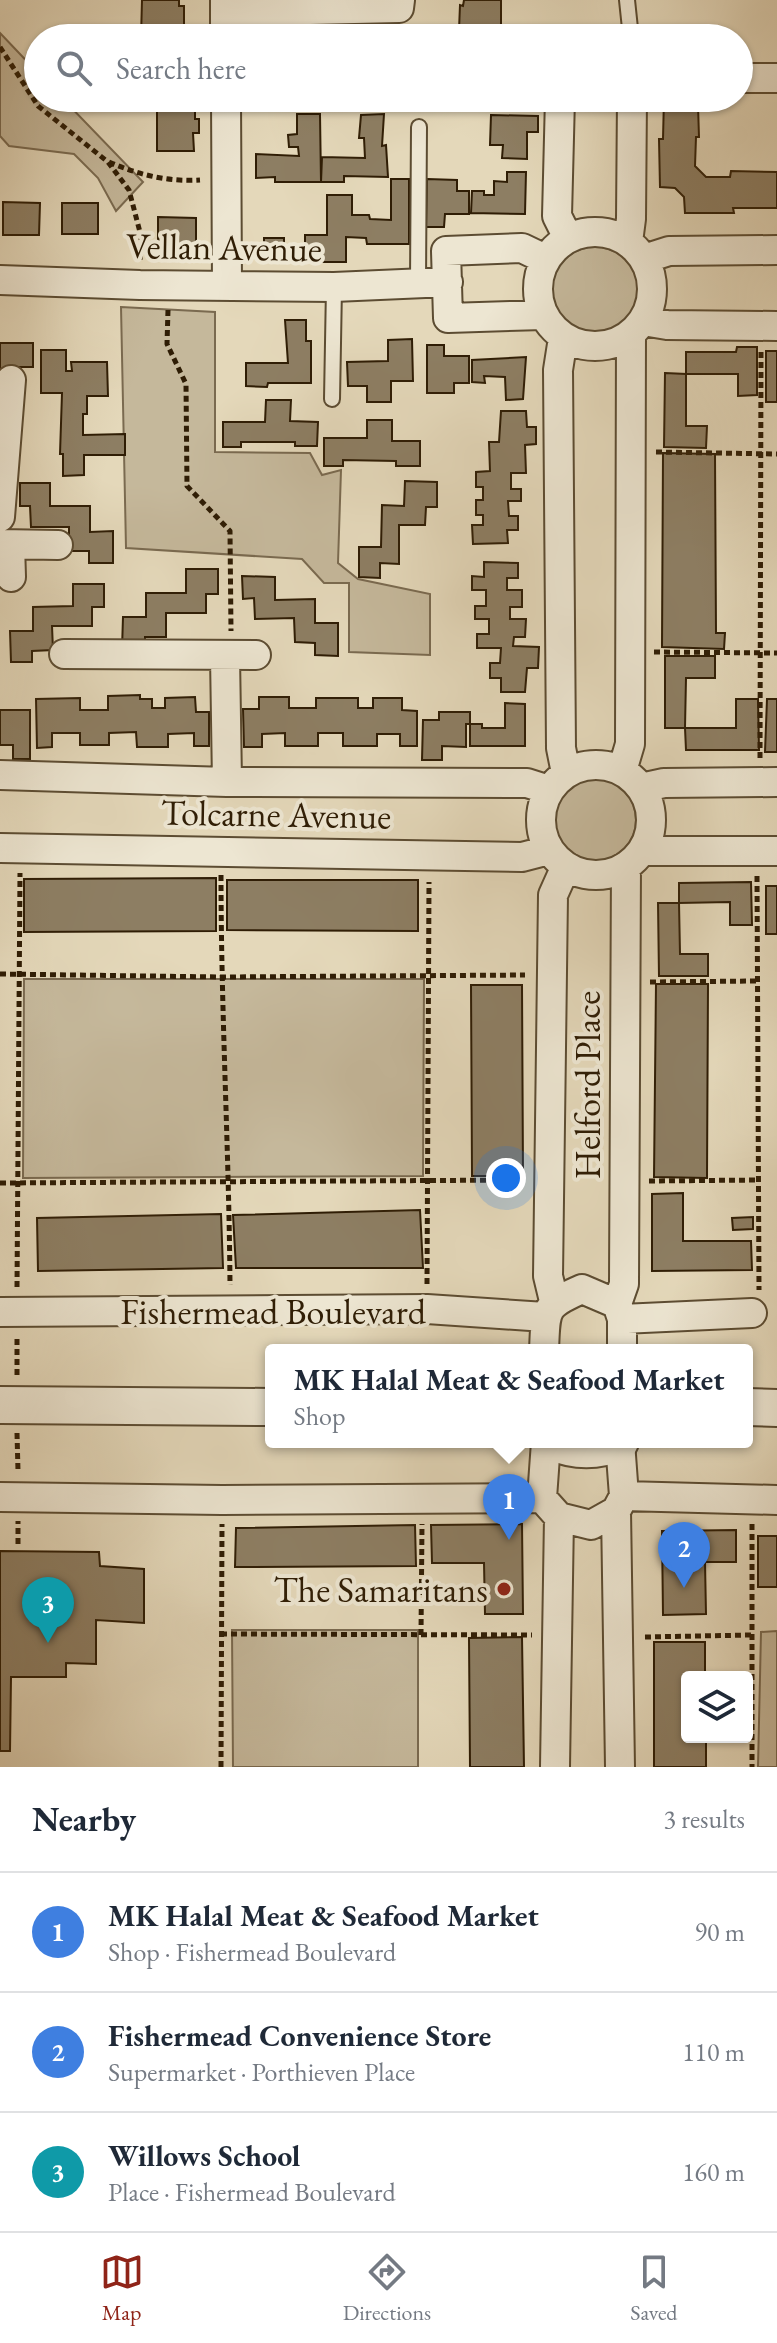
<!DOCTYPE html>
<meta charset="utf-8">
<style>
:root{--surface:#fff;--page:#f2f2f3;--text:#1f2937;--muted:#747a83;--line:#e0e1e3;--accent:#8f2418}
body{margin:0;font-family:"EB Garamond",serif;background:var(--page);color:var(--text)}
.controls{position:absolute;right:24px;bottom:24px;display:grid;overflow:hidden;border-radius:8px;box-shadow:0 2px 6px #0004}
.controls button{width:72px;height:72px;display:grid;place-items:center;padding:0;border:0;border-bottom:2px solid var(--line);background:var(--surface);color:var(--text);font:40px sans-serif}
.you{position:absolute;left:506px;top:1178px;width:28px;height:28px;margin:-20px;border:6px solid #fff;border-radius:50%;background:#1a73e8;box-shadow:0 0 0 12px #1a73e833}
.badge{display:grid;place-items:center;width:52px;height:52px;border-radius:50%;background:var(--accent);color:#fff;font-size:26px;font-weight:700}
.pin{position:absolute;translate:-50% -66px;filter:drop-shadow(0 2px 4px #0008)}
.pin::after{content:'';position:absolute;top:42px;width:28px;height:24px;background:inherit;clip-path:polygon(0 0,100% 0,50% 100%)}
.popup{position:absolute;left:265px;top:1344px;width:488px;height:104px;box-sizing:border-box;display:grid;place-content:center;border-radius:8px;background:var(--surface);filter:drop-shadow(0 2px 6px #0005);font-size:26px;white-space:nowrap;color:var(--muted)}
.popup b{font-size:30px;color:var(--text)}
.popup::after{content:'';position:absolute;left:50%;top:100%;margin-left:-16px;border:16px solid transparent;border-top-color:var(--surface)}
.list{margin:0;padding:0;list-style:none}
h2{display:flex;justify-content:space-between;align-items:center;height:104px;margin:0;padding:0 32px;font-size:34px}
h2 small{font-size:26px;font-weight:400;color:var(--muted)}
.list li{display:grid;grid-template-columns:52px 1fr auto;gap:24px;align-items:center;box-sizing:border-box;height:120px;padding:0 32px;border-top:2px solid var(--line)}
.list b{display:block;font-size:30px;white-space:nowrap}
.list p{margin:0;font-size:26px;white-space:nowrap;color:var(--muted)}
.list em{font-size:26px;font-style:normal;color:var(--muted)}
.icon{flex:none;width:44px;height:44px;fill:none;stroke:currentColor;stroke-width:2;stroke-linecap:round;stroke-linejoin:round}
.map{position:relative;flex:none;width:777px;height:1767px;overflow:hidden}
.search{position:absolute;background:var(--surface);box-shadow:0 2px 6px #0004;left:24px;right:24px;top:24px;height:88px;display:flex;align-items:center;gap:20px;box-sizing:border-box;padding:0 28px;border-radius:44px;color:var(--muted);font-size:30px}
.sheet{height:464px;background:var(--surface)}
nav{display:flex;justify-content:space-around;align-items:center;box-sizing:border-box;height:112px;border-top:2px solid var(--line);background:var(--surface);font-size:22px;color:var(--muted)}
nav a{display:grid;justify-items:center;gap:4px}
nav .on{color:var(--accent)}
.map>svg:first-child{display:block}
</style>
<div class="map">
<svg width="777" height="1767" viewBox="0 0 777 1767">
<rect width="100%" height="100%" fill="#e4d8ba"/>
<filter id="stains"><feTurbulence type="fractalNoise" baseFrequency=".0025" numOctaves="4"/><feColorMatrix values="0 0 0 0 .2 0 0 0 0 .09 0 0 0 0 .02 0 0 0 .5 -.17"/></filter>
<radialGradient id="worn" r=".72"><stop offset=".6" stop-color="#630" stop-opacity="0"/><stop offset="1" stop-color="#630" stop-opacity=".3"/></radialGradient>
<!-- green -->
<path fill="#c5b89b" stroke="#7a6a50" stroke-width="2" d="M0,33L38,73V98H62L143,182L116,211L98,178L74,154L9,146L0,136Z
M552 290a43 43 0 1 1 86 0a43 43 0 1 1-86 0Z
M121,307L215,312V452L310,453L322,475L341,470L338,563L358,579L430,594V655L349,652V583H324L302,559L126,548Z
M554 820a41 41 0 1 1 82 0a41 41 0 1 1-82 0Z
M24,979H424L423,1176L23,1178Z
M232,1630H418V1767H233Z
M777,1631V1767H758L761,1632Z"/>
<!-- building -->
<path fill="#8d7e63" stroke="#2f1d05" stroke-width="2" d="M142,0H179V6H184V30L178,31V38H141Z
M464,0H501V38H465V30H459L460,5L463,6Z
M664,98H690V104L698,105L699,137H696L695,166L706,177H730L731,171L777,172V208H733L734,213H685L684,197L675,188L660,187L659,139H663Z
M157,109H195V119H199V133H193L194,151H157Z
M297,114H320L321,182H275V177L256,178V154L299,156L298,147H289L288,135L297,134Z
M384,114L382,146L386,145L388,177L344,176V182H321L322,157L365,158L364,138H359L361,115Z
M491,115L538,116V132H527V159L502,158L503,145H490Z
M507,172H526L525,214L471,213L472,191H484V195H494V181L507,182Z
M391,179H409V244H367L366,238L346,237V262H305V235H327V195H352V215H369L370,219L391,220Z
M427,179L457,180V191H469V214H445L444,227H426Z
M3,202L40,203L39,235H3Z
M62,203H98V234H62Z
M158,217L196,218V250L158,249Z
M264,238H284V262H264Z
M285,320H306V341H311V383H268L267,387L246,386V363H288Z
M412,339L413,381H391V402H367V386H348L347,362L388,361V340Z
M0,343H33V367H11V371H0Z
M427,345H444V356H469V383H454V393H427Z
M737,347H757V395L738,396V374H686V352H736Z
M41,350H66V371H72L71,362H107L108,396H87V414H83V435L125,434V455H84V475L63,476V454H60L62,393H41Z
M766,351H777V402H766Z
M526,357L523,399L506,400L505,377L484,376L485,383L472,382V360Z
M665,373L686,374V426H707L706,448L664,447Z
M266,400H291L290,421L318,422L317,446H295V442H241V447H223V422H265Z
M501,411H526L527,427H536V444L525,445L526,473H511V489H521V501H508L509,516H518V530H507L508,543L473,544L472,525H483V515H476V500H483V487H476V472L490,471L489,442H499Z
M367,420H392V441H420V466H396V461L343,460V466H324V438H367Z
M663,453L715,454L716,633H725L724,649L662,647Z
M405,481L437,482V507H426L425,525H399V564L380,563V578L359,577V547H381L382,505L404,506Z
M20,483H50V506H90V532L113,531V563H89V551H69V527H31L30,506H20Z
M484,562L518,563V578H507V590H522V607H510V619H526L525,637H514L513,646L539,647L538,668H527L525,692H501V678H490V663H500L501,648H477V634H489V619H475V606H486V590H472V576L484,577Z
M186,569H218V594H206V613H166V637H145V650L122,649L123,617H146V593H186Z
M242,576L275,577V600L315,599V623H338V656L315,655V643L295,642L294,618L255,619L254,598L243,599Z
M73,584H104V607H92V626H52L53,650L32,651V662H11L10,631H33V607L73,606Z
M665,656H715V678H686L685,728H665Z
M140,695V699H152V708H165V698L195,697L196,712H209V746H194V733L168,734V747H137L136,732L109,733V745H80V733H52V747L37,748L36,699L80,698V710H108V696Z
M259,697H289V708H316V698H358V708H373V698H402V710L417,711V746H400V734H377V746H343V733H318V746H285V733L262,734V747H244L243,709H259Z
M736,699H758L759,750H686L685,728H736Z
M767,699H777V752H765Z
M505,703L525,704V746H470V724H482V728H505Z
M0,710H30V759H13V745H0Z
M439,712H470V724H466V747L442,746V760H422L423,720H439Z
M216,878V931L24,932V879Z
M227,880H418V931L227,930Z
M751,882L752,925H730V902L679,903V883Z
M766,886H777V934H766Z
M658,903H679L680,954H708V976H659Z
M656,984H708L707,1178L654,1177Z
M471,985H522L523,1176H472Z
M683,1193V1241H751L752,1270L652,1271V1194Z
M420,1210L423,1268H236L233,1215Z
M221,1214L223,1268L38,1271L37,1218Z
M753,1217V1229L733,1230L732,1218Z
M522,1524L523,1614H485L484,1563H432L431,1525Z
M415,1525L416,1566L235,1567L236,1528Z
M736,1530V1562H705L706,1614L663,1615L662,1531Z
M758,1536H777V1587H758Z
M0,1551L99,1552L100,1566L144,1569V1623L96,1620V1664L66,1663V1677H11L10,1751H0Z
M522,1637L524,1767H470L469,1638Z
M654,1642H705V1677H687V1737H706V1767H654Z"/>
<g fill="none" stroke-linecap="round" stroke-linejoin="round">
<defs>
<path id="service" d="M627,0L631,38
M418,282L419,127
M332,399L334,287"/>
<path id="minor" d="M225,0V38
M225,12L399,8L400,0
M739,78H777
M226,98L227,286
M560,98L557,216L568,238
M538 289a57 57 0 1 1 114 0a57 57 0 1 1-114 0Z
M628,242L631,219L632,98
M644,259L669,251L777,250
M0,280L140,285L334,287L448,282
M543,315L448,318L446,251L522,248L545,259
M643,321L667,325L777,326
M563,338L558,370L561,748L566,773
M0,517L11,380
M0,544L58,545
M10,545L11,577
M64,654L256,655
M225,656L227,782
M541 820a55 55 0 1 1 110 0a55 55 0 1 1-110 0Z
M622,771L630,744L631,334
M0,775L227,782L527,783L549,790
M641,788L664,783L777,782
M0,848L522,857L549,850
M642,851H777
M554,1301L548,1276L553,895L566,866
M617,1304L624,1284L626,866
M0,1312L427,1309L545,1317
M622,1319L752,1313
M544,1350C546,1309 543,1306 582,1289L617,1304L622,1319V1350
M546,1442L542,1498L559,1517L591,1525L616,1511L624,1496L620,1442
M624,1496L777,1500
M0,1497L222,1500L542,1498
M616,1511L620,1767
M555,1767L559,1517"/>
<path id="tertiary" d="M0,1405L271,1407
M747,1407L777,1408
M552,1442C576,1452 597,1452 620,1442"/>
</defs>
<!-- service casing -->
<use href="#service" stroke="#5c4c32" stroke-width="18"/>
<!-- minor casing -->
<use href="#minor" stroke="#5c4c32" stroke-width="32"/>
<!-- tertiary casing -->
<use href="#tertiary" stroke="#5c4c32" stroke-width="40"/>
<!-- path -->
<path stroke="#2f1d05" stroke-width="5" stroke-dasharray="6 4" stroke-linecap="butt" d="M0,47L38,106L108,162L129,190L141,236L140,261
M109,162C139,175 168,182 200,180
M168,310L167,344L186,384L187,486L230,531L231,631
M656,452L777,454
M654,652L777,653
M760,758L761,352
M221,875C221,1012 229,1149 230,1285
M757,876L759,1290
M0,974L221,977L525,975
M650,982L756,981
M649,1181L759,1180
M0,1183L524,1180
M427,1284L429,882
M17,1287L20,873
M17,1375V1337
M17,1433L18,1471
M752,1524V1767
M18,1544V1521
M221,1634L532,1635
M421,1635L422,1524
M645,1637L751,1635
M221,1767L222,1524"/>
<!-- service -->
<use href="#service" stroke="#ede6d2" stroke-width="14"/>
<!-- minor -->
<use href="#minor" stroke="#ede6d2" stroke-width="28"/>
<!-- tertiary -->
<use href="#tertiary" stroke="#ede6d2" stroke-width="36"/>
</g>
<!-- markers -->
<circle fill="#8f2418" stroke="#ede6d2" stroke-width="3" cx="504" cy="1589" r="8"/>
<g text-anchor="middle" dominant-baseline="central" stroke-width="8" stroke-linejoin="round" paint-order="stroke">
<!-- street labels -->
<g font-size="36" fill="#2f1d05" stroke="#ede6d2">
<text transform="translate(224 247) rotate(1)">Vellan Avenue</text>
<text transform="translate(276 814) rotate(1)">Tolcarne Avenue</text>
<text transform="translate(587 1085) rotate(-90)">Helford Place</text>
<text x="273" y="1311">Fishermead Boulevard</text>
</g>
<!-- poi labels -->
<g font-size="36" fill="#2f1d05" stroke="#ede6d2" text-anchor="end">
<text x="488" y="1589">The Samaritans</text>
</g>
</g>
<rect width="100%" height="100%" filter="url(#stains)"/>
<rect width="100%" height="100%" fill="url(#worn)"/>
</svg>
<div class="controls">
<button><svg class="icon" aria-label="layers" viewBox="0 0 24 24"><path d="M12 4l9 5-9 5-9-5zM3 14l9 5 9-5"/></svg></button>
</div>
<div class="you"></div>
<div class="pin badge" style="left:509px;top:1540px;background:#3f7fe0">1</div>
<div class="popup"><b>MK Halal Meat &amp; Seafood Market</b>Shop</div>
<div class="pin badge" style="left:684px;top:1588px;background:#3f7fe0">2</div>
<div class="pin badge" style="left:48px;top:1643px;background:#0f9aa8">3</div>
<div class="search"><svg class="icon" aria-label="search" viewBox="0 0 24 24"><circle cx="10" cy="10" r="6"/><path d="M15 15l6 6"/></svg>Search here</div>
</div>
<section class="sheet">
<h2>Nearby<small>3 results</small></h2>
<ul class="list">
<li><span class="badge" style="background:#3f7fe0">1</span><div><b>MK Halal Meat &amp; Seafood Market</b><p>Shop · Fishermead Boulevard</p></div><em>90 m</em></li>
<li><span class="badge" style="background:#3f7fe0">2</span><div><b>Fishermead Convenience Store</b><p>Supermarket · Porthieven Place</p></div><em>110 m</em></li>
<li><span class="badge" style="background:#0f9aa8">3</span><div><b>Willows School</b><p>Place · Fishermead Boulevard</p></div><em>160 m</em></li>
</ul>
</section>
<nav>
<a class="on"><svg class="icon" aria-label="map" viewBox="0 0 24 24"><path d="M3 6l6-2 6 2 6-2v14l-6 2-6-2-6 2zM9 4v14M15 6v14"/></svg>Map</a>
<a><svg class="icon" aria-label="directions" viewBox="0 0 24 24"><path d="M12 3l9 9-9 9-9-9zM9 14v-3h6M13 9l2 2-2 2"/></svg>Directions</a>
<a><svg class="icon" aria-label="saved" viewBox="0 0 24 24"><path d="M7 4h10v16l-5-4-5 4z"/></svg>Saved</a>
</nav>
